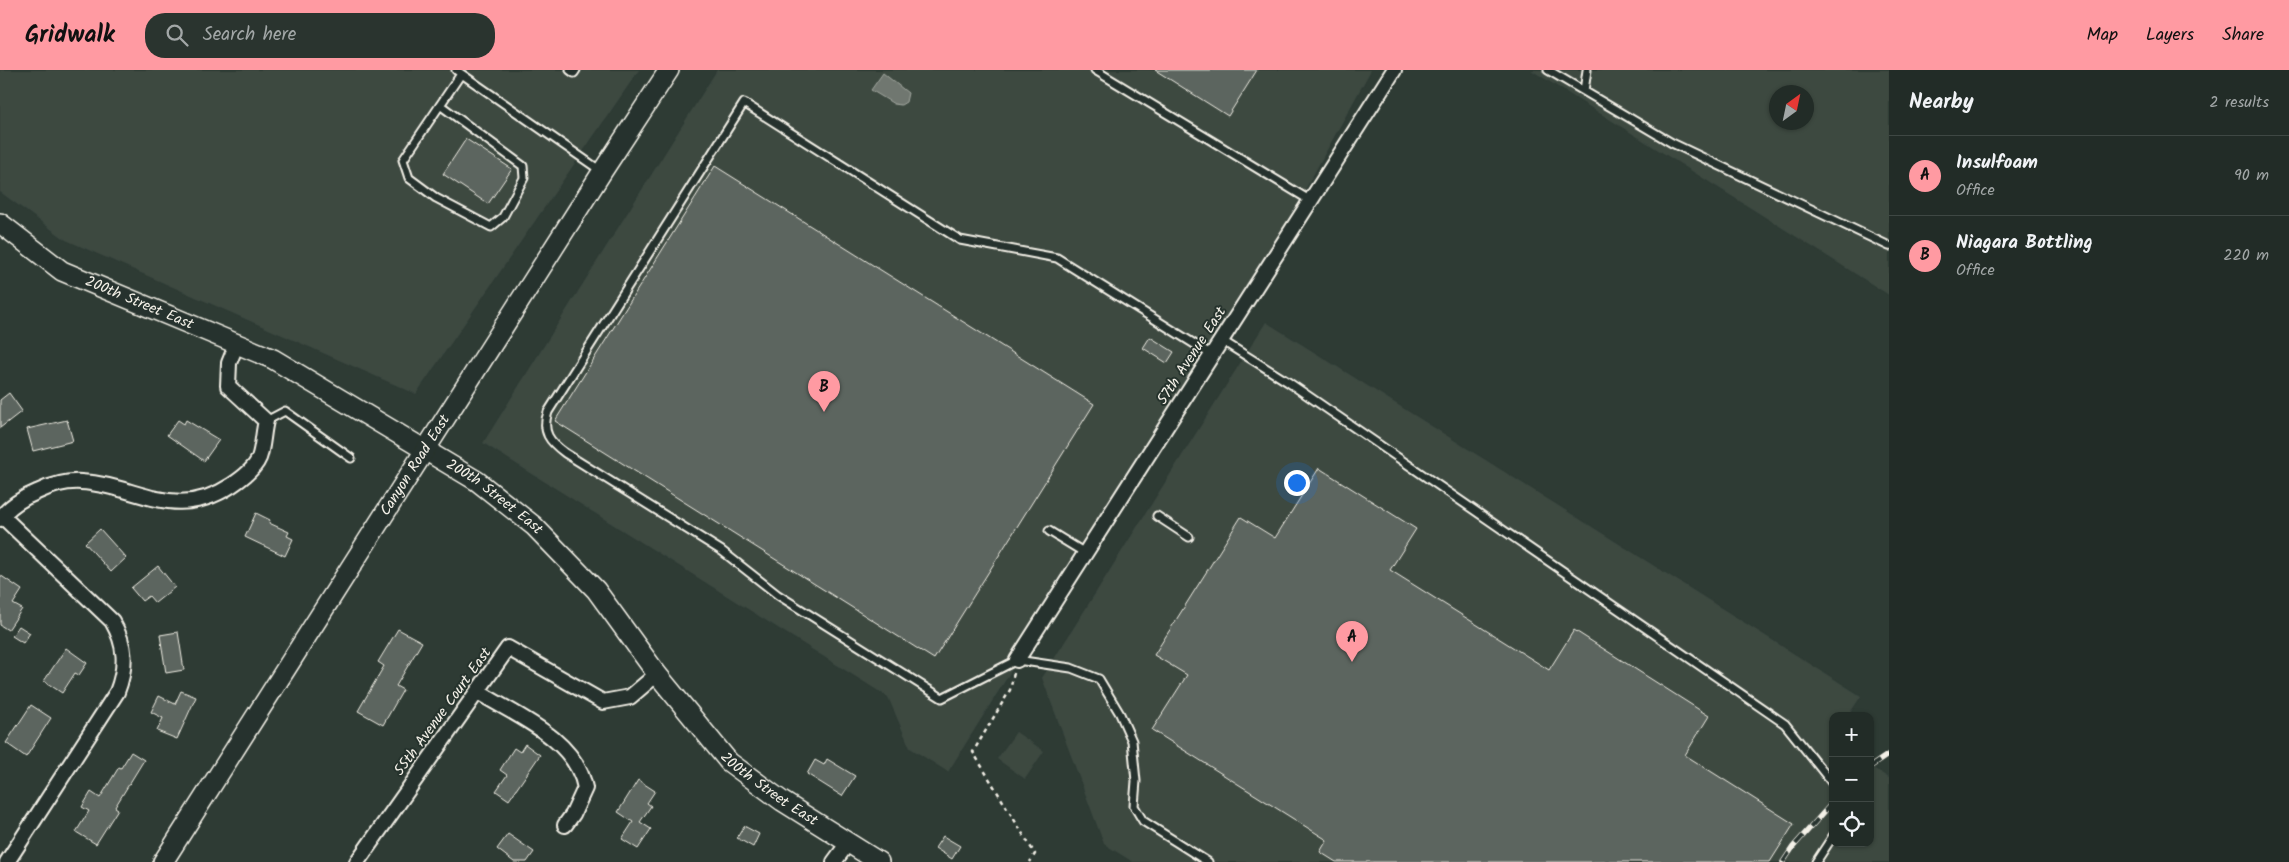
<!DOCTYPE html>
<meta charset="utf-8">
<style>
:root{--surface:#222c27;--page:#2a342f;--text:#f1f3f6;--muted:#a2a7a7;--line:#3f4844;--accent:#ff9aa2}
body{margin:0;font-family:Kalam,sans-serif;background:var(--page);color:var(--text)}
.controls{position:absolute;right:15px;bottom:15px;display:grid;overflow:hidden;border-radius:10px;box-shadow:0 1px 4px #0004}
.controls button{width:45px;height:45px;display:grid;place-items:center;padding:0;border:0;border-bottom:1px solid var(--line);background:var(--surface);color:var(--text);font:25px sans-serif}
.compass{position:absolute;left:1769px;top:15px;width:45px;height:45px;border-radius:50%;background:var(--surface);box-shadow:0 1px 4px #0004;rotate:33deg}
.you{position:absolute;left:1296px;top:412px;width:18px;height:18px;margin:-12px;border:4px solid #fff;border-radius:50%;background:#1a73e8;box-shadow:0 0 0 8px #1a73e833}
.badge{display:grid;place-items:center;width:32px;height:32px;border-radius:50%;background:var(--accent);color:#111;font-size:16px;font-weight:700}
.pin{position:absolute;translate:-50% -41px;filter:drop-shadow(0 1px 2px #0008)}
.pin::after{content:'';position:absolute;top:26px;width:18px;height:15px;background:inherit;clip-path:polygon(0 0,100% 0,50% 100%)}
.list{margin:0;padding:0;list-style:none}
h2{display:flex;justify-content:space-between;align-items:center;height:65px;margin:0;padding:0 20px;font-size:21px}
h2 small{font-size:16px;font-weight:400;color:var(--muted)}
.list li{display:grid;grid-template-columns:32px 1fr auto;gap:15px;align-items:center;box-sizing:border-box;height:80px;padding:0 20px;border-top:1px solid var(--line)}
.list b{display:block;font-size:19px;white-space:nowrap}
.list p{margin:0;font-size:16px;white-space:nowrap;color:var(--muted)}
.list em{font-size:16px;font-style:normal;color:var(--muted)}
.icon{flex:none;width:28px;height:28px;fill:none;stroke:currentColor;stroke-width:2;stroke-linecap:round;stroke-linejoin:round}
.map{position:relative;flex:none;width:1889px;height:792px;overflow:hidden}
header{display:flex;align-items:center;gap:30px;box-sizing:border-box;height:70px;padding:0 25px;background:var(--accent);color:#111}
header strong{font-size:24px}
nav{display:flex;gap:28px;margin-inline-start:auto;font-size:18px}
.search{width:350px;height:45px;background:var(--page);display:flex;align-items:center;gap:12px;box-sizing:border-box;padding:0 18px;border-radius:20px;color:var(--muted);font-size:19px}
main{display:flex}
aside{flex:1;background:var(--surface)}
.map>svg:first-child{display:block}
</style>
<header>
<strong>Gridwalk</strong>
<div class="search"><svg class="icon" aria-label="search" viewBox="0 0 24 24"><circle cx="10" cy="10" r="6"/><path d="M15 15l6 6"/></svg>Search here</div>
<nav><a>Map</a><a>Layers</a><a>Share</a></nav>
</header>
<main>
<div class="map">
<svg width="1889" height="792" viewBox="0 0 1889 792">
<rect width="100%" height="100%" fill="#2e3b34"/>
<filter id="ink" filterUnits="userSpaceOnUse"><feTurbulence type="fractalNoise" baseFrequency=".02" numOctaves="2"/><feDisplacementMap in="SourceGraphic" scale="10" xChannelSelector="R" yChannelSelector="G"/><feConvolveMatrix kernelMatrix="1 2 1 2 8 2 1 2 1" color-interpolation-filters="sRGB"/></filter>
<g filter="url(#ink)">
<!-- built -->
<path fill="#3c4841" fill-rule="evenodd" d="M0,0H639L416,324L66,170L0,122Z
M717,0H1371L1251,218L948,702L910,678L888,627L483,373Z
M1531,0H1889V225ZM1776,22H1806V52H1776Z
M1266,252L1861,626L1848,646H1833V773H1870V696L1889,708V792H1133L1104,774L1042,608Z
M1016,662L1044,681L1025,709L997,689Z"/>
<!-- water -->
<path fill="#6f7770" stroke="#a4a8a0" d="M883,3L908,23L906,32L901,35L894,34L871,20Z"/>
<!-- building -->
<path fill="#5c655e" stroke="#f4f1e8" d="M1155,0H1257L1228,46Z
M466,69L512,99L488,134L443,104Z
M715,96L1094,334L934,589L555,351Z
M1150,267L1174,282L1167,293L1143,278Z
M9,323L22,341L0,358V330Z
M67,350L73,371L33,381L27,359Z
M178,350L184,354L186,350L219,370L204,391L167,365Z
M1319,398L1416,459L1390,500L1549,600L1574,560L1709,646L1685,685L1794,754L1770,792H1336L1320,782L1327,770L1152,660L1187,605L1154,585L1241,447L1275,468Z
M256,443L270,450L269,453L289,462L287,466L293,469L285,486L245,467Z
M100,459L126,488L111,502L85,473Z
M158,496L175,517L155,533L149,526L142,531L131,518Z
M0,505L22,520L13,534L22,539L8,560L0,555Z
M19,556L30,563L23,573L12,566Z
M398,559L422,572L396,616L403,620L383,655L358,641L384,596L378,592Z
M178,562L184,600L166,603L160,565Z
M66,578L87,593L79,605L75,603L62,623L44,611Z
M181,621L196,627L177,669L157,661L163,648L151,642L159,626L175,634Z
M31,635L51,648L26,687L6,673Z
M525,674L540,685L509,730L496,721L507,705L500,700L514,678L520,682Z
M131,682L144,690L115,737L118,739L96,774L76,762L89,741L82,737L91,722L100,728L119,697L121,698Z
M827,689L855,706L842,726L807,704L815,690L824,695Z
M638,710L655,721L647,733L651,736L640,752L651,759L638,779L622,769L633,752L618,742Z
M744,756L759,764L753,777L737,768Z
M508,764L534,782L527,792H514L497,779Z
M943,766L960,776L952,789L935,778Z"/>
<g fill="none" stroke-linecap="round" stroke-linejoin="round">
<defs>
<path id="lane" d="M456,0L601,101
M570,0L574,3L576,0
M1095,0L1311,131
M1548,0L1672,73L1889,176
M1584,21L1587,0
M440,35L523,96L524,108L503,147L491,157L436,128L409,108L403,90L461,4
M1221,270L1288,312L1785,654L1833,714
M266,351L285,341L351,388
M1157,446L1189,467
M1049,461L1085,483
M1208,792L1143,751L1134,736L1136,711L1132,671L1120,644L1099,609L1071,598L1017,590L942,628L778,525L722,481L565,383C550,372 541,362 548,342L744,33L960,170L1057,188L1212,285
M1816,792L1833,766"/>
<path id="street" d="M2,446L112,551C126,575 127,596 117,622L7,792
M0,449C8,437 24,427 37,422C50,416 66,411 81,412C138,415 174,453 232,415C241,409 255,398 259,388C263,377 263,362 266,351L228,316L229,293L237,273
M1017,590L1394,0
M478,622C517,646 576,669 585,718L573,744L565,755
M357,792L508,578L603,632L630,627L657,604
M834,792L848,773"/>
<g id="secondary">
<path id="s1" d="M0,153L62,201L273,289L477,411L534,456L596,520L657,604L729,692L782,731L879,792"/>
<path id="s2" d="M163,792L602,102L669,0"/>
</g>
</defs>
<!-- lane casing -->
<use href="#lane" stroke="#f4f1e8" stroke-width="11"/>
<!-- street casing -->
<use href="#street" stroke="#f4f1e8" stroke-width="18"/>
<!-- secondary casing -->
<use href="#secondary" stroke="#f4f1e8" stroke-width="22"/>
<!-- path -->
<path stroke="#f4f1e8" stroke-width="2.5" stroke-dasharray="4 4" stroke-linecap="butt" d="M1014,603L1010,620L973,682L1035,784L1030,792"/>
<!-- lane -->
<use href="#lane" stroke="#26332d" stroke-width="7"/>
<!-- street -->
<use href="#street" stroke="#26332d" stroke-width="14"/>
<!-- secondary -->
<use href="#secondary" stroke="#26332d" stroke-width="19"/>
<defs>
<path id="rail" d="M1870,697L1889,684
M1783,792L1793,777L1833,732"/>
</defs>
<!-- rail casing -->
<use href="#rail" stroke="#f4f1e8" stroke-width="5.5"/>
<!-- rail -->
<use href="#rail" stroke="#26332d" stroke-width="4" stroke-dasharray="11" stroke-linecap="butt"/>
</g>
</g>
<g text-anchor="middle" dominant-baseline="central" stroke-width="4" stroke-linejoin="round" paint-order="stroke">
<!-- street labels -->
<g font-size="15" fill="#f4f1e8" stroke="#26332d">
<text stroke="none"><textPath href="#s1" startOffset="162">200th Street East</textPath></text>
<text transform="translate(1192 286) rotate(-57)">57th Avenue East</text>
<text stroke="none"><textPath href="#s2" startOffset="470">Canyon Road East</textPath></text>
<text stroke="none"><textPath href="#s1" startOffset="568">200th Street East</textPath></text>
<text transform="translate(443 642) rotate(-54)">55th Avenue Court East</text>
<text stroke="none"><textPath href="#s1" startOffset="972">200th Street East</textPath></text>
</g>
</g>
</svg>
<div class="controls">
<button>+</button>
<button>−</button>
<button><svg class="icon" aria-label="locate" viewBox="0 0 24 24"><circle cx="12" cy="12" r="6"/><path d="M12 2v4M12 18v4M2 12h4M18 12h4"/></svg></button>
</div>
<svg class="compass" viewBox="-18 -18 36 36"><path d="M0-13l5 13h-10z" fill="#e53935"/><path d="M0 13l5-13h-10z" fill="#a2a7a7"/></svg>
<div class="you"></div>
<div class="pin badge" style="left:1352px;top:592px">A</div>
<div class="pin badge" style="left:824px;top:342px">B</div>
</div>
<aside>
<h2>Nearby<small>2 results</small></h2>
<ul class="list">
<li><span class="badge">A</span><div><b>Insulfoam</b><p>Office</p></div><em>90 m</em></li>
<li><span class="badge">B</span><div><b>Niagara Bottling</b><p>Office</p></div><em>220 m</em></li>
</ul>
</aside>
</main>
